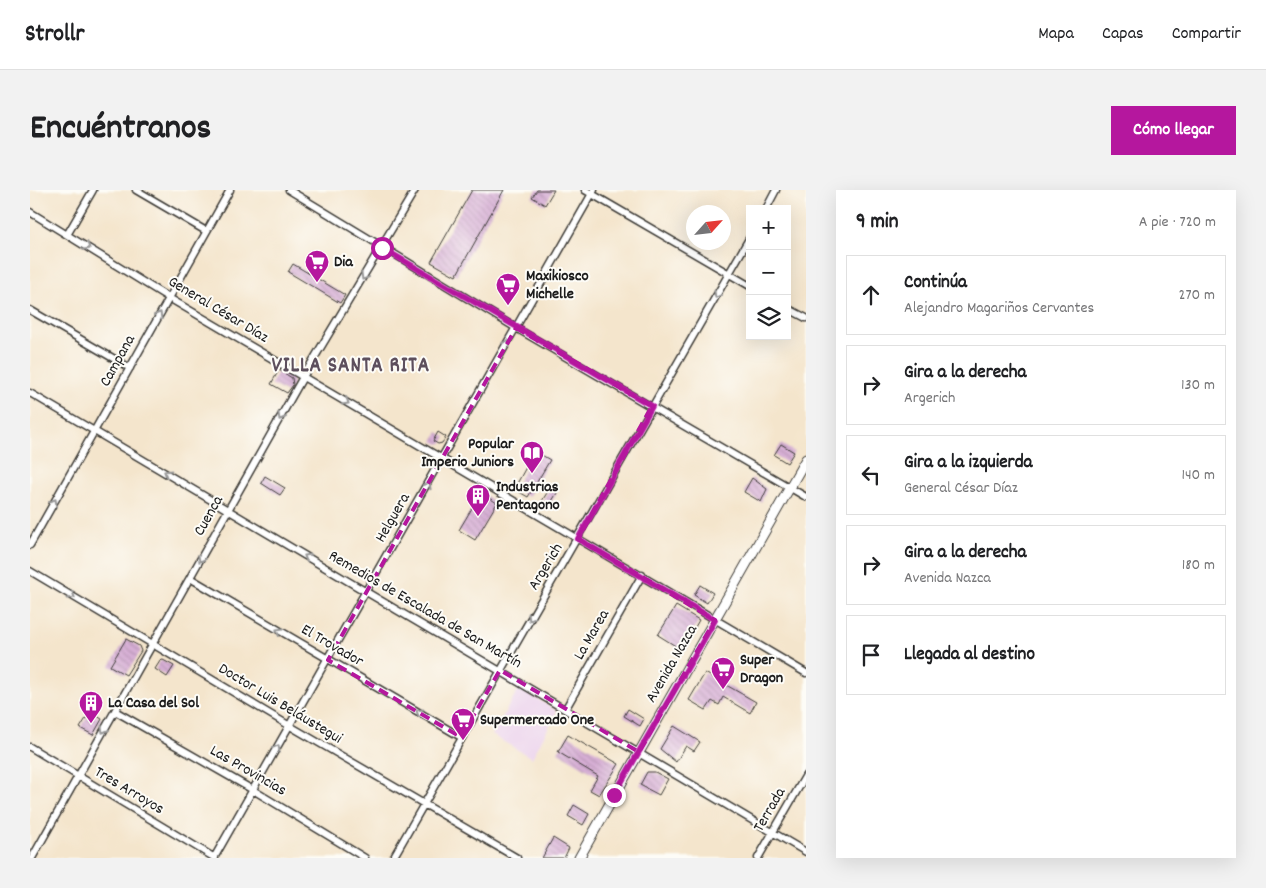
<!DOCTYPE html>
<html lang="es">
<meta charset="utf-8">
<style>
:root{--surface:#fff;--page:#f2f2f2;--text:#202124;--muted:#757577;--line:#e0e0e0;--accent:#b5179e}
body{margin:0;font-family:Dekko,sans-serif;background:var(--page);color:var(--text)}
.controls{position:absolute;right:15px;top:15px;display:grid;overflow:hidden;border-radius:0px;box-shadow:0 5px 20px #0002}
.controls button{width:45px;height:45px;display:grid;place-items:center;padding:0;border:0;border-bottom:1px solid var(--line);background:var(--surface);color:var(--text);font:25px sans-serif}
.compass{position:absolute;left:656px;top:15px;width:45px;height:45px;border-radius:50%;background:var(--surface);box-shadow:0 5px 20px #0002;rotate:63deg}
.stop{position:absolute;width:15px;height:15px;margin:-11px;border:4px solid #b5179e;border-radius:50%;background:#fff}
.stop.end{background:#b5179e;border-color:#fff;box-shadow:0 1px 5px #0008}
.list{margin:0;padding:0;list-style:none}
h2{display:flex;justify-content:space-between;align-items:center;height:65px;margin:0;padding:0 20px;font-size:21px}
h2 small{font-size:16px;font-weight:400;color:var(--muted)}
.list li{display:grid;grid-template-columns:32px 1fr auto;gap:15px;align-items:center;box-sizing:border-box;height:80px;margin:0 10px 10px;padding:0 10px;border:1px solid var(--line);border-radius:0px}
.list b{display:block;font-size:19px;white-space:nowrap}
.list p{margin:0;font-size:16px;white-space:nowrap;color:var(--muted)}
.list em{font-size:16px;font-style:normal;color:var(--muted)}
.icon{flex:none;width:28px;height:28px;fill:none;stroke:currentColor;stroke-width:2;stroke-linecap:round;stroke-linejoin:round}
.map{position:relative;flex:none;width:776px;height:668px;overflow:hidden;border-radius:0px}
header{display:flex;align-items:center;gap:30px;box-sizing:border-box;height:70px;padding:0 25px;background:var(--surface);border-bottom:1px solid var(--line)}
header strong{font-size:24px}
nav{display:flex;gap:28px;margin-inline-start:auto;font-size:18px}
.intro{display:flex;align-items:center;justify-content:space-between;box-sizing:border-box;height:120px;padding:0 30px}
h1{margin:0;font-size:35px}
.button{padding:12px 22px;border-radius:0px;background:var(--accent);color:#fff;font-size:18px;font-weight:700}
main{display:flex;gap:30px;padding:0 30px}
aside{flex:1;background:var(--surface);border-radius:0px;box-shadow:0 5px 20px #0002}
.map>svg:first-child{display:block}
</style>
<header>
<strong>Strollr</strong>
<nav><a>Mapa</a><a>Capas</a><a>Compartir</a></nav>
</header>
<div class="intro"><h1>Encuéntranos</h1><a class="button">Cómo llegar</a></div>
<main>
<div class="map">
<svg width="776" height="668" viewBox="0 0 776 668">
<defs>
<pattern id="building-back-hatch" width="6" height="6" patternUnits="userSpaceOnUse" patternTransform="scale(1.25)"><rect width="6" height="6" fill="#d7afd5"/><path d="M-1 5l2 2M0 0l6 6M5-1l2 2" fill="none" stroke="#b896b6"/></pattern>
</defs>
<rect width="100%" height="100%" fill="#fdfcf7"/>
<filter id="ink" filterUnits="userSpaceOnUse"><feTurbulence type="fractalNoise" baseFrequency=".02" numOctaves="2"/><feDisplacementMap in="SourceGraphic" scale="10" xChannelSelector="R" yChannelSelector="G"/><feConvolveMatrix kernelMatrix="1 2 1 2 8 2 1 2 1" color-interpolation-filters="sRGB"/></filter>
<filter id="wash" filterUnits="userSpaceOnUse"><feTurbulence type="fractalNoise" baseFrequency=".0096" numOctaves="4" result="noise"/><feDisplacementMap in="SourceGraphic" scale="20" xChannelSelector="R" yChannelSelector="G"/><feGaussianBlur stdDeviation="1.12" result="paint"/><feColorMatrix in="noise" values="0 0 0 0 0 0 0 0 0 0 0 0 0 0 0 0 0 1.4 0 .05"/><feComposite in="paint" operator="in"/></filter>
<g filter="url(#wash)">
<rect width="100%" height="100%" fill="#f4e5cc"/>
<!-- built -->
<path fill="#ebd1ec" d="M489,498L527,521L502,568L462,545Z"/>
<g id="blocks">
<!-- building -->
<path fill="url(#building-back-hatch)" d="M442,0H474L426,86L401,72Z
M507,0H524L515,15L502,7Z
M263,74L315,105L310,113L258,82Z
M249,180L262,188L263,195L257,203L241,194Z
M408,242L416,247L412,253L408,254L403,251Z
M751,254L764,262L757,273L744,265Z
M505,261L520,270L498,307L484,299Z
M235,286L255,298L250,305L231,293Z
M722,288L737,299L731,312L714,302Z
M520,298L527,303L517,319L510,314Z
M451,303L467,313L445,350L429,340Z
M670,395L683,403L677,413L664,405Z
M646,416L669,430L652,460L628,445Z
M96,449L109,456L111,461L96,485L80,476Z
M133,470L144,476L137,487L125,479L130,471Z
M675,483L726,512L720,523L693,507L689,515L682,511L676,520L659,510Z
M598,519L614,529L610,536L594,526Z
M60,522L72,529L63,545L50,538Z
M644,536L670,552L664,561L656,556L646,572L630,559Z
M538,545L589,574L569,605L560,600L568,586L528,562Z
M617,582H625L638,589L629,605L610,595Z
M544,615L559,624L553,635L538,626Z
M523,648L539,658L534,668H512Z"/>
</g>
</g>
<g filter="url(#ink)">
<use href="#blocks" fill-opacity="0" stroke="#3c3a36" stroke-width="1"/>
<g fill="none" stroke-linecap="round" stroke-linejoin="round">
<defs>
<path id="minor" d="M106,0L176,41
M259,0L486,138L776,307
M555,0L720,96
M736,19L746,0
M0,22L139,108L776,483
M37,45L63,0
M757,118L776,128
M0,120L100,178
M0,203L776,662
M0,355L200,0
M0,381L260,536L487,668
M160,388L431,547
M536,518L612,385
M85,521L223,600L335,668
M0,557L185,668
M2,668L273,187L385,0
M184,668L564,0
M363,668L720,47
M728,668L776,585"/>
<path id="secondary" d="M549,668L776,269"/>
</defs>
<!-- minor casing -->
<use href="#minor" stroke="#3c3a36" stroke-width="9"/>
<!-- secondary casing -->
<use href="#secondary" stroke="#3c3a36" stroke-width="11"/>
<!-- minor -->
<use href="#minor" stroke="#fff" stroke-width="6"/>
<!-- secondary -->
<use href="#secondary" stroke="#fff" stroke-width="9"/>
</g>
<!-- one-way arrows -->
<defs><path id="oneway-chevron" d="M-2-3.5L2.5 0L-2 3.5" fill="none" stroke-width="1.6" stroke-linecap="round" stroke-linejoin="round" transform="scale(1.25)"/></defs>
<g stroke="#999">
<use href="#oneway-chevron" transform="translate(57 57) rotate(32)"/>
<use href="#oneway-chevron" transform="translate(334 87) rotate(121)"/>
<use href="#oneway-chevron" transform="translate(687 105) rotate(120)"/>
<use href="#oneway-chevron" transform="translate(129 125) rotate(-61)"/>
<use href="#oneway-chevron" transform="translate(477 153) rotate(-61)"/>
<use href="#oneway-chevron" transform="translate(316 212) rotate(31)"/>
<use href="#oneway-chevron" transform="translate(251 227) rotate(120)"/>
<use href="#oneway-chevron" transform="translate(137 283) rotate(-150)"/>
<use href="#oneway-chevron" transform="translate(398 295) rotate(-60)"/>
<use href="#oneway-chevron" transform="translate(24 312) rotate(-60)"/>
<use href="#oneway-chevron" transform="translate(277 367) rotate(-149)"/>
<use href="#oneway-chevron" transform="translate(171 369) rotate(119)"/>
<use href="#oneway-chevron" transform="translate(42 406) rotate(30)"/>
<use href="#oneway-chevron" transform="translate(501 428) rotate(121)"/>
<use href="#oneway-chevron" transform="translate(249 441) rotate(-149)"/>
<use href="#oneway-chevron" transform="translate(389 522) rotate(-150)"/>
<use href="#oneway-chevron" transform="translate(74 540) rotate(120)"/>
<use href="#oneway-chevron" transform="translate(247 558) rotate(-60)"/>
</g>
</g>
<g fill="none" stroke-linecap="round" stroke-linejoin="round" filter="url(#ink)">
<!-- route -->
<path stroke="#b5179e" stroke-width="6" d="M352,58L622,216L548,349L685,430L584,605"/>
</g>
<!-- marked area -->
<path fill="none" stroke="#b5179e" stroke-width="4" stroke-dasharray="10 6" stroke-linejoin="round" d="M486,138L622,216L548,349L685,430L609,562L470,480L431,547L298,470Z"/>
<!-- icons -->
<defs>
<symbol id="supermarket-pin" viewBox="-11 -11 22 30"><path d="M0 17L-7.5 6A9.5 9.5 0 1 1 7.5 6Z" fill="#b5179e" stroke="#fdfcf7"/><path d="M-6-5.5h2.5l.6 2H6L4.5 2H-2.5L-4.4-4H-6ZM-1.5 3.2a1.3 1.3 0 1 0 .1 0ZM3 3.2a1.3 1.3 0 1 0 .1 0Z" fill="#fff"/></symbol>
<symbol id="library-pin" viewBox="-11 -11 22 30"><path d="M0 17L-7.5 6A9.5 9.5 0 1 1 7.5 6Z" fill="#b5179e" stroke="#fdfcf7"/><path d="M-6-4Q-3-5.5-.7-3.5V5Q-3 3-6 4ZM6-4Q3-5.5 .7-3.5V5Q3 3 6 4Z" fill="#fff"/></symbol>
<symbol id="building-pin" viewBox="-11 -11 22 30"><path d="M0 17L-7.5 6A9.5 9.5 0 1 1 7.5 6Z" fill="#b5179e" stroke="#fdfcf7"/><path d="M-4-6H4V6H1V3H-1V6H-4ZM-2.5-4.3h1.7v1.8h-1.7ZM.8-4.3h1.7v1.8H.8ZM-2.5-1h1.7V.8h-1.7ZM.8-1h1.7V.8H.8Z" fill="#fff"/></symbol>
</defs>
<g fill-rule="evenodd">
<use href="#supermarket-pin" x="273" y="58" width="28" height="38"/>
<use href="#supermarket-pin" x="464" y="81" width="28" height="38"/>
<use href="#library-pin" x="488" y="249" width="28" height="38"/>
<use href="#building-pin" x="434" y="292" width="28" height="38"/>
<use href="#supermarket-pin" x="679" y="465" width="28" height="38"/>
<use href="#building-pin" x="47" y="499" width="28" height="38"/>
<use href="#supermarket-pin" x="419" y="516" width="28" height="38"/>
</g>
<g text-anchor="middle" dominant-baseline="central" stroke-width="4" stroke-linejoin="round" paint-order="stroke">
<!-- poi labels -->
<g font-size="16" font-weight="bold" fill="#1c1c1c" stroke="#fdfcf7" text-anchor="start">
<text x="304" y="72">Dia</text>
<text x="496" y="86">Maxikiosco<tspan x="496" dy="18">Michelle</tspan></text>
<text x="484" y="254" text-anchor="end">Popular<tspan x="484" dy="18">Imperio Juniors</tspan></text>
<text x="466" y="297">Industrias<tspan x="466" dy="18">Pentagono</tspan></text>
<text x="710" y="470">Super<tspan x="710" dy="18">Dragon</tspan></text>
<text x="78" y="513">La Casa del Sol</text>
<text x="450" y="530">Supermercado One</text>
</g>
<!-- street labels -->
<g font-size="16" fill="#1c1c1c" stroke="#fdfcf7">
<text transform="translate(188 120) rotate(31)">General César Díaz</text>
<text transform="translate(88 171) rotate(-61)">Campana</text>
<text transform="translate(179 326) rotate(-61)">Cuenca</text>
<text transform="translate(363 328) rotate(-60)">Helguera</text>
<text transform="translate(516 377) rotate(-59)">Argerich</text>
<text transform="translate(395 420) rotate(30)">Remedios de Escalada de San Martín</text>
<text transform="translate(562 445) rotate(-60)">La Marea</text>
<text transform="translate(302 456) rotate(30)">El Trovador</text>
<text transform="translate(642 474) rotate(-60)">Avenida Nazca</text>
<text transform="translate(250 514) rotate(31)">Doctor Luis Beláustegui</text>
<text transform="translate(218 581) rotate(30)">Las Provincias</text>
<text transform="translate(99 601) rotate(31)">Tres Arroyos</text>
<text transform="translate(740 620) rotate(-60)">Terrada</text>
</g>
<!-- district labels -->
<g font-size="21" font-weight="bold" letter-spacing="1" fill="#5d4f5d" stroke="#fdfcf7">
<text x="321" y="177">VILLA SANTA RITA</text>
</g>
</g>
</svg>
<div class="controls">
<button>+</button>
<button>−</button>
<button><svg class="icon" aria-label="layers" viewBox="0 0 24 24"><path d="M12 4l9 5-9 5-9-5zM3 14l9 5 9-5"/></svg></button>
</div>
<svg class="compass" viewBox="-18 -18 36 36"><path d="M0-13l5 13h-10z" fill="#e53935"/><path d="M0 13l5-13h-10z" fill="#757577"/></svg>
<div class="stop" style="left:352px;top:58px"></div>
<div class="stop end" style="left:584px;top:605px"></div>
</div>
<aside>
<h2>9 min<small>A pie · 720 m</small></h2>
<ul class="list">
<li><svg class="icon" aria-label="ahead" viewBox="0 0 24 24"><path d="M12 20V5M6 11l6-6 6 6"/></svg><div><b>Continúa</b><p>Alejandro Magariños Cervantes</p></div><em>270 m</em></li>
<li><svg class="icon" aria-label="right" viewBox="0 0 24 24"><path d="M7 20v-9h11M14 6l5 5-5 5"/></svg><div><b>Gira a la derecha</b><p>Argerich</p></div><em>130 m</em></li>
<li><svg class="icon" aria-label="left" viewBox="0 0 24 24"><path d="M17 20v-9H6M10 6l-5 5 5 5"/></svg><div><b>Gira a la izquierda</b><p>General César Díaz</p></div><em>140 m</em></li>
<li><svg class="icon" aria-label="right" viewBox="0 0 24 24"><path d="M7 20v-9h11M14 6l5 5-5 5"/></svg><div><b>Gira a la derecha</b><p>Avenida Nazca</p></div><em>180 m</em></li>
<li><svg class="icon" aria-label="arrive" viewBox="0 0 24 24"><path d="M6 21V4h12l-3 4 3 4H6"/></svg><div><b>Llegada al destino</b></div></li>
</ul>
</aside>
</main>
